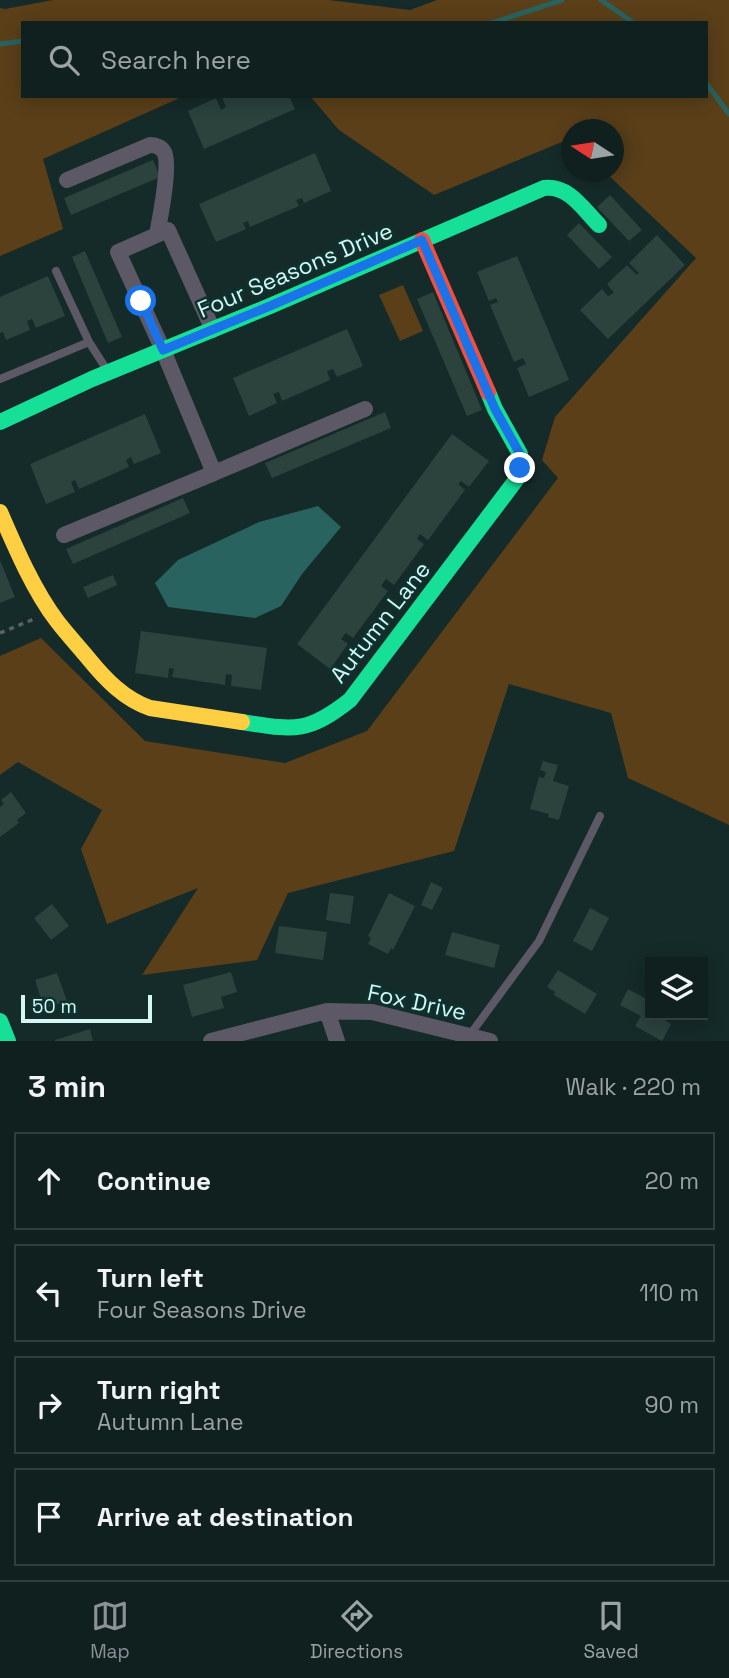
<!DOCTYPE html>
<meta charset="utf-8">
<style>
:root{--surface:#10201f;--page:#192828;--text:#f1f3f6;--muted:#9ca3a4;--line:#303e3d;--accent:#8c9099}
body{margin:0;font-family:"Space Grotesk",sans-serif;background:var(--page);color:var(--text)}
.controls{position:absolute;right:21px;bottom:21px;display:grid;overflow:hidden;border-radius:0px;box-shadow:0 4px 18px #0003}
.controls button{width:63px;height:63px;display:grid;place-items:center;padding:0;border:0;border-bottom:2px solid var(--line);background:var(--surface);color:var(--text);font:35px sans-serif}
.compass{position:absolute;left:561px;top:119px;width:63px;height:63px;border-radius:50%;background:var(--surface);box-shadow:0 4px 18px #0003;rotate:282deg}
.scale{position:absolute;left:21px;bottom:18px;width:131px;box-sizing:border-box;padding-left:7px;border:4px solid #d5f7f3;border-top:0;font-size:19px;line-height:24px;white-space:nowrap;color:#d5f7f3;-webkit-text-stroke:5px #0d3330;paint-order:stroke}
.stop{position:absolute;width:21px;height:21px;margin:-16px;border:5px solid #1a73e8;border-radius:50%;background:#fff}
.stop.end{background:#1a73e8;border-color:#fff;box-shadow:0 2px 7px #0008}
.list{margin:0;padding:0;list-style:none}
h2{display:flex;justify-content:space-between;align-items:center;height:91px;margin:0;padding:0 28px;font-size:30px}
h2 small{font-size:23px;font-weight:400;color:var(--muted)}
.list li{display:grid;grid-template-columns:46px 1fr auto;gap:21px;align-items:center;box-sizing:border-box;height:98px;margin:0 14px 14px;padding:0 14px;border:2px solid var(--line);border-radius:0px}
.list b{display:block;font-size:26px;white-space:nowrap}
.list p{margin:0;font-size:23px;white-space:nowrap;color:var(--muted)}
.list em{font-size:23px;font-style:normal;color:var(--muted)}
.icon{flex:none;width:38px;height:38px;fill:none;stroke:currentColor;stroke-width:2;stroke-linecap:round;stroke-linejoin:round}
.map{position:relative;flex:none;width:729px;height:1041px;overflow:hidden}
.search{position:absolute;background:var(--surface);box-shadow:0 4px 18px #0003;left:21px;right:21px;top:21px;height:77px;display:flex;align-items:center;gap:18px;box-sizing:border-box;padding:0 24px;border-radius:0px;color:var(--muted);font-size:26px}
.sheet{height:539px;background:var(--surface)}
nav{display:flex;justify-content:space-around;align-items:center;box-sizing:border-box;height:98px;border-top:2px solid var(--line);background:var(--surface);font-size:19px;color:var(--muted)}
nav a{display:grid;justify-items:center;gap:4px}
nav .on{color:var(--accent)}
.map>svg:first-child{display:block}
</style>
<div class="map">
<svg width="729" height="1041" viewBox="0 0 729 1041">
<rect width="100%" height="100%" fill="#152b29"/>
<!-- green -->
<path fill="#5a3f19" d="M53,0H329L410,10L437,0H729V825L628,778L611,713L509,684L454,851L288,893L257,960L142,975L198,888L107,924L81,849L102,810L18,762L0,775V656L41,638L145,741L285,763L367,731L558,478L542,460L555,417L696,258L605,172H614V130H572L571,140L569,139L434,195L339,130L310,96H706V23H23V96H184L43,159L63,229L0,256V8L5,9Z
M403,285L423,331L400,341L379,295Z"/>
<!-- water -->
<path fill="#28635f" d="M318,506L341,527L302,574L281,606L255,618L168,607L155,583L178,560L259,522Z"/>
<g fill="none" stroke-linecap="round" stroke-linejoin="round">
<!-- stream -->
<path stroke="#28635f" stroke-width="5" d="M601,0L634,23
M492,23L562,0
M0,44L23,41
M706,83L729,114"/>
</g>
<!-- building -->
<path fill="#2b423d" d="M224,96H289L295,109L204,149L188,111L216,98L221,110L226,107L222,97Z
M315,153L331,191L304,203L302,198L296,200L299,206L250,227L248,221L243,223L246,229L216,242L199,204Z
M153,160L160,177L71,215L64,198Z
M610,195L642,230L629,241L597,207Z
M579,223L612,257L599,269L567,235Z
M657,235L685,265L608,339L580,310L602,289L608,296L614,293L607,284L627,265L637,275L639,273L629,263Z
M85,251L122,337L108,343L72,257Z
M517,256L569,380L529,397L517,368L526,364L523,358L514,362L490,305L498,302L496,298L489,301L477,272Z
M48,276L65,316L36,328L32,319L27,321L30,330L6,340L3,332L0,333V297Z
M433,292L482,410L467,416L417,299Z
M347,329L363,366L337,377L333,369L327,371L330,380L282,401L279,392L273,394L277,403L249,416L233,378Z
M385,412L391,428L272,478L265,463Z
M145,414L161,453L134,464L131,457L126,460L129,467L79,489L75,480L71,482L75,492L46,504L30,464Z
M452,434L489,461L469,487L461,481L458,484L465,490L428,540L420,534L417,539L424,544L394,585L386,579L381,586L388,591L353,638L346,633L341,639L348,644L330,669L297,644Z
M183,498L190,513L73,564L66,549Z
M0,560L15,597L0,603Z
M113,575L117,585L88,598L83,587Z
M141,631L267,648L261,690L231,686L232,675L226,674L225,685L172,677L174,669L169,668L168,678L135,673Z
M543,761L558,765L553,781L569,786L559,820L548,817L549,814L530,809L539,777L544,778L546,772L540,770Z
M11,792L26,813L17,820L19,823L0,837V807L4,804L1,800Z
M431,882L443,888L432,910L421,905Z
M330,893L354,896L350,924L326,920Z
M389,893L415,906L393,950L391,948L388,954L368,944L371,938L368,936Z
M52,904L69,926L51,940L34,918Z
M590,908L609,918L592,951L573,941Z
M279,926L327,932L323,960L275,953Z
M452,932L500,945L494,968L445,955Z
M558,970L597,994L585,1014L554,995L555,992L547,987Z
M231,972L237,992L221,997L224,1008L192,1017L183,985Z
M57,973L67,1001L44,1009L35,980Z
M628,989L650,1001L648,1010L650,1012V1015H656L671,1024L662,1041L635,1026L641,1016L620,1005Z
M90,1029L93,1041H55V1040Z"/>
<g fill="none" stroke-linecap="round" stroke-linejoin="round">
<!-- path -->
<path stroke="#5a6065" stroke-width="3.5" stroke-dasharray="5 5" stroke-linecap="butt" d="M0,633L34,619"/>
<!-- lane -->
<path stroke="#5c5865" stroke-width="8" d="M56,271L89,342L107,370
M0,379L89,342
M469,1036L539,941L600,816"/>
<!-- street -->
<path stroke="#5c5865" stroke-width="16" d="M67,180L150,145C155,145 161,147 164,152C171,163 160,219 157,234
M214,473L365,409
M64,535L214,473L163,350L118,252L168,230L213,330
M327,1011L337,1041
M211,1041L327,1011L372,1012L490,1041"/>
<!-- fast -->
<path stroke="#16e098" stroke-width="16" d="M0,422L92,379L270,306L544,188C569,185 583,209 599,225
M242,722C294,730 307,734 350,700L516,480L520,468V454L495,409L488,392
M0,1021L8,1041"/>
<!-- slow -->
<path stroke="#ffcf43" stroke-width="16" d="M0,512C15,547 34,591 57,621C67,634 78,646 88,658C105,679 124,699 150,708L242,722"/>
<!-- jam -->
<path stroke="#f24e42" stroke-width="16" d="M422,240L488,392"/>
</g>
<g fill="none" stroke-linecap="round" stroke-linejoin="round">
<!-- route -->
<path stroke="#1a73e8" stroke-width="9" d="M141,301L163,350L270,306L422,240L495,409L520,454V468"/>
</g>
<g text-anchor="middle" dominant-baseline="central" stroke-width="5" stroke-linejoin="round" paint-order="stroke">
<!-- street labels -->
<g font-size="23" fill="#d5f7f3" stroke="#0d3330">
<text transform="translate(295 270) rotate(-23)">Four Seasons Drive</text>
<text transform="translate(380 622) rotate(-52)">Autumn Lane</text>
<text transform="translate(417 1002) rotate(12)">Fox Drive</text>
</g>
</g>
</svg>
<div class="controls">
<button><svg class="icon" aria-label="layers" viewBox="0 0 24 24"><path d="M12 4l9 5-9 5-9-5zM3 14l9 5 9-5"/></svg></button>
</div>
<svg class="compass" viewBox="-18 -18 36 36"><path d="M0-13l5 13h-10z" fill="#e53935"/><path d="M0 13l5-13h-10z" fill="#9ca3a4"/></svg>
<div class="scale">50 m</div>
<div class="stop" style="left:141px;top:301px"></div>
<div class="stop end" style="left:520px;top:468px"></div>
<div class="search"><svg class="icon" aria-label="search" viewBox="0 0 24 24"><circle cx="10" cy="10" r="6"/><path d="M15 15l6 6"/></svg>Search here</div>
</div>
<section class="sheet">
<h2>3 min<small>Walk · 220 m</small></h2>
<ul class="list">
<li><svg class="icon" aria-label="ahead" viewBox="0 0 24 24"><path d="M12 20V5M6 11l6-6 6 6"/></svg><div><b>Continue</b></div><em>20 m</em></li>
<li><svg class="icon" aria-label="left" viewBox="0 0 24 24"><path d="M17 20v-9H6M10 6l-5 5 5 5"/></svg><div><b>Turn left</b><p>Four Seasons Drive</p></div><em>110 m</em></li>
<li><svg class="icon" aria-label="right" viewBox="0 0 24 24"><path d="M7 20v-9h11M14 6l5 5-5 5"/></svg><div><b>Turn right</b><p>Autumn Lane</p></div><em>90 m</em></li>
<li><svg class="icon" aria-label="arrive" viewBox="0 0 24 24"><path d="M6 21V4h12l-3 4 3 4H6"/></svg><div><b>Arrive at destination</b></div></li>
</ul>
</section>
<nav>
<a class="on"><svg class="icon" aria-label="map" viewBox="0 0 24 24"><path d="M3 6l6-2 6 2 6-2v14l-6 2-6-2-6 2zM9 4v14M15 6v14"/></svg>Map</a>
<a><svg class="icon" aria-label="directions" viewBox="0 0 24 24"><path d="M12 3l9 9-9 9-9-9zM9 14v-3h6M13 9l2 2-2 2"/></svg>Directions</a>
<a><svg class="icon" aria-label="saved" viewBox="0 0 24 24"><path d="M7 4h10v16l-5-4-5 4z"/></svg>Saved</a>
</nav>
